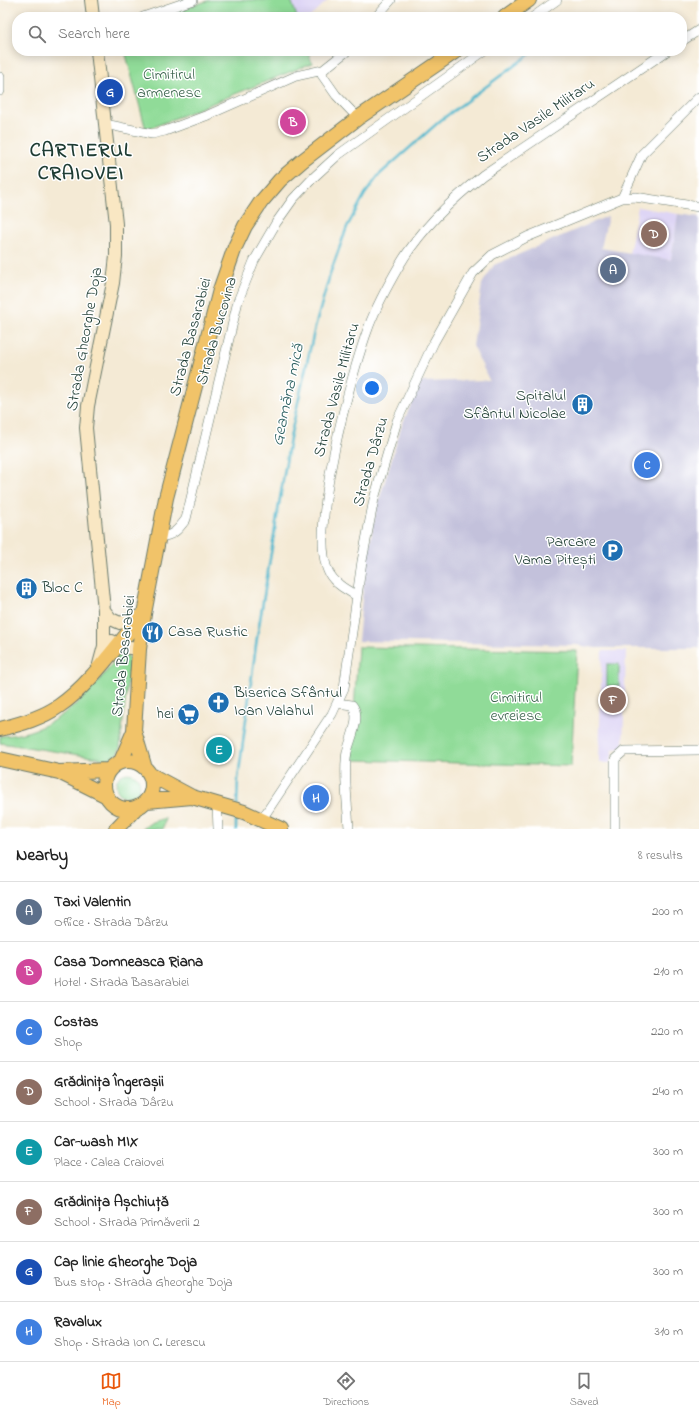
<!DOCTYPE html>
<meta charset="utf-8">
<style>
:root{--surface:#fff;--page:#f6f6f6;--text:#222;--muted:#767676;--line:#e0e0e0;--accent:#ea580c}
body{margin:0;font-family:"Indie Flower",sans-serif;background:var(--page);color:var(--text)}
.you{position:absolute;left:372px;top:388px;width:14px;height:14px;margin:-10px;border:3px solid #fff;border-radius:50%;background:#1a73e8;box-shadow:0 0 0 6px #1a73e833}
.badge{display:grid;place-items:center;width:26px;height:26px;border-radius:50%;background:var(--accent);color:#fff;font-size:13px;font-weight:700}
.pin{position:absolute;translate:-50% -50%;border:2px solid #fff;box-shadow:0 1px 4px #0006}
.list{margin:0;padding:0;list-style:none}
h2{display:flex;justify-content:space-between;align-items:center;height:52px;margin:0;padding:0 16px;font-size:17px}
h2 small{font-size:13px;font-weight:400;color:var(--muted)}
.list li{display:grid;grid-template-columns:26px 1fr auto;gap:12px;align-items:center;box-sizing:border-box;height:60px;padding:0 16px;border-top:1px solid var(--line)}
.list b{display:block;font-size:15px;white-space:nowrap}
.list p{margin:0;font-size:13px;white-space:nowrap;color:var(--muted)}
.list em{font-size:13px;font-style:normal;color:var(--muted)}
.icon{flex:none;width:22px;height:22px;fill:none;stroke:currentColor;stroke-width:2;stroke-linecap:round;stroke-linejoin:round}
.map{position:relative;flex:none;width:699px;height:829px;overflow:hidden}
.search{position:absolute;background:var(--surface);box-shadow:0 2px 10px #0003;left:12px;right:12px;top:12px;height:44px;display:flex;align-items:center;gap:10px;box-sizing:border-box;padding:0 14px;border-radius:16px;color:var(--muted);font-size:15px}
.sheet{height:532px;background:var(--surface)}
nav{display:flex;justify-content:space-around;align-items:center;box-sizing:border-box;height:56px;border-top:1px solid var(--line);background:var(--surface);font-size:11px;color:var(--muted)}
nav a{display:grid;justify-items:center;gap:2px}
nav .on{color:var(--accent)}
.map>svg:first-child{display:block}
</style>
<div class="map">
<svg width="699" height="829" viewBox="0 0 699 829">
<rect width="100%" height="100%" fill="#fff"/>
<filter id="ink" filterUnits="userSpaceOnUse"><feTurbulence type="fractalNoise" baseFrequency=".025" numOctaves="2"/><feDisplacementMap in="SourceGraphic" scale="8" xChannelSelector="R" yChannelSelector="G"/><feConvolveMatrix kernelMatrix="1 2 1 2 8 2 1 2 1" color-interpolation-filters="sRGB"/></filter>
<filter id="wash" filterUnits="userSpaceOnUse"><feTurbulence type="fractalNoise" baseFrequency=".012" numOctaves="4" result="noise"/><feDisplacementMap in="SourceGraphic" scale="16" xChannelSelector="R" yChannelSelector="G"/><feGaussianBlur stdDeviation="0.9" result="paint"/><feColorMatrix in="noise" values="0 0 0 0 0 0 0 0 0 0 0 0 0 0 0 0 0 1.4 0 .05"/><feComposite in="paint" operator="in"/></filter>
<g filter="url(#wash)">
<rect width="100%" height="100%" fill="#f4ead5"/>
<!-- built -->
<path fill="#ded5f5" d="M291,0H328L310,17H297Z
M638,207L678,214L671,260L629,254Z
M602,651H626L623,748L613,749L611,763H599Z"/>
<!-- industrial -->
<path fill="#c3c1db" d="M678,214L699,217V648H596L577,645L358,641L365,569L376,510L402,425L421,382L489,380L473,346L482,284L494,265L608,216L601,248L671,260Z"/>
<!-- green -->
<path fill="#90db98" stroke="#588c66" d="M210,0H291L297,17H158Z
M125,51H308L312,63L146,130Z
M358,647L577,651L571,766L351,760Z
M122,654H126L130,659L120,748C117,755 114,758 106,759L0,743V736C53,735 89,696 118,656Z
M607,664H619V686H607Z
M116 785a12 12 0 1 1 24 0a12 12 0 1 1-24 0Z
M165,818L163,829H142L152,822Z"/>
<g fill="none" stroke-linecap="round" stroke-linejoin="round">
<!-- stream -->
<path stroke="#50b8ce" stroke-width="2.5" d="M581,17L583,16
M237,805L238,779L257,638L290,438L315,327L331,271L347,227L365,194L379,175L441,120L534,51
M236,829V816"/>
</g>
</g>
<g filter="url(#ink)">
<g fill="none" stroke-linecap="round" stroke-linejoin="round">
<defs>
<path id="street" d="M143,17L193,0
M376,17L391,0
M533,17L557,0
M682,41L699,30
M347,51L323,70L322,75L336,95L358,118
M0,77V91
M105,124L152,134L165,131L208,115L296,76L323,70
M622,198L635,197L699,207
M159,537C173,536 178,530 186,519L238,301L254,261L276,223L293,199L314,177L338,155L484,51
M357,596C347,590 335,584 329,573C307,532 352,371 369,326C377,305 388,285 399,266C420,230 450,201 483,175L667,51
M337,703L352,705C362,717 350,739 347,752C343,773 348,807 349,829
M217,803L218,829
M262,819L332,714L344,688L362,561L374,499L397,421L434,342L473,273L492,255L527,237L622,198L642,154L699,97
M615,829V759L624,751L699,750"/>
<path id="secondary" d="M91,0L93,17
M97,51L116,224V256L113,283L88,406L86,428L104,610V646L98,668
M104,610L111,619L120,623L144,614
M112,641L121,647L139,649"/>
<path id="primary" d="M505,17L529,0
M0,729C21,724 42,718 59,706C91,684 118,643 144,614
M134,731L144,765
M0,759L59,772L108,770
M104 785a24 24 0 1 1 48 0a24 24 0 1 1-48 0Z
M121,761L134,731L139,649L144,614L166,498L220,290L235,247L245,226L261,202L280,180L302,161L358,118L456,51
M61,773L107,796
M151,775L192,797L244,812L281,829
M147,801L192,797
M116,829L137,807"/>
</defs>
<!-- street casing -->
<use href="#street" stroke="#6a7a6c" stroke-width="10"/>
<!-- secondary casing -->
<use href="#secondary" stroke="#6a7a6c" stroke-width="14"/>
<!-- primary casing -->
<use href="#primary" stroke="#6a7a6c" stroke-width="16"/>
<!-- street -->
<use href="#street" stroke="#fff" stroke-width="9"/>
<!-- secondary -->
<use href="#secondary" stroke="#f9e7c3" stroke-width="12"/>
<!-- primary -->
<use href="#primary" stroke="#f1c369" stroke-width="14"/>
</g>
</g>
<!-- icons -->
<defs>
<symbol id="building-disc" viewBox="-11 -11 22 22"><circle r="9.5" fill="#1f6fb2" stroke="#fff"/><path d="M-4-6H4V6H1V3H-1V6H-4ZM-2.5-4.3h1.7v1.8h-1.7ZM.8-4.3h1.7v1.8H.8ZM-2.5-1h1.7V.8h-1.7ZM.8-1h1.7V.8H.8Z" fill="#fff"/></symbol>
<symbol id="parking-disc" viewBox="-11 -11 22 22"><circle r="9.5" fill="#1f6fb2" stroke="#fff"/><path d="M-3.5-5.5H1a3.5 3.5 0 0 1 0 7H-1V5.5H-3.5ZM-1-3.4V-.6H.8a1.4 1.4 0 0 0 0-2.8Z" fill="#fff"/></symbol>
<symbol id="restaurant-disc" viewBox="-11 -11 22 22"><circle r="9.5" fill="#1f6fb2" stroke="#fff"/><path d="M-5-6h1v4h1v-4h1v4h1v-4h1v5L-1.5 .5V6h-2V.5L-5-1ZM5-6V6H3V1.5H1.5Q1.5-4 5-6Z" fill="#fff"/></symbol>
<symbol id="church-disc" viewBox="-11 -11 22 22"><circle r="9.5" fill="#1f6fb2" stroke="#fff"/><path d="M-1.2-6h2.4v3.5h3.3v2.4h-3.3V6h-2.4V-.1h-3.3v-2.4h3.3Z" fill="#fff"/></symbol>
<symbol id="supermarket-disc" viewBox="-11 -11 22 22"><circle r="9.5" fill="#1f6fb2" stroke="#fff"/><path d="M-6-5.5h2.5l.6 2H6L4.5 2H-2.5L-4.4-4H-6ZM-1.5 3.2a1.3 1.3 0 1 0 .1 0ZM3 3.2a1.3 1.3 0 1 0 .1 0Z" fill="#fff"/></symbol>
</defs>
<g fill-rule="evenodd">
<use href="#building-disc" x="570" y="392" width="25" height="25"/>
<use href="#parking-disc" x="600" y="538" width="25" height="25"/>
<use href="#building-disc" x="14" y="576" width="25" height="25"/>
<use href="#restaurant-disc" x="140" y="620" width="25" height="25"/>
<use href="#church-disc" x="206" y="690" width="25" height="25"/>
<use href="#supermarket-disc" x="176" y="702" width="25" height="25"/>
</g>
<g text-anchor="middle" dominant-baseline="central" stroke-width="3" stroke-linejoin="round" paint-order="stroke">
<!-- park labels -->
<g font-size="16" fill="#3b644d" stroke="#fff">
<text x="169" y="75">Cimitirul<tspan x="169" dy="18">armenesc</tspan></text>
<text x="516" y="698">Cimitirul<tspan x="516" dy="18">evreiesc</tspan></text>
</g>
<!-- street labels -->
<g font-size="16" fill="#1f3d34" stroke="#fff">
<text transform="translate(536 121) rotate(-34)">Strada Vasile Militaru</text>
<text transform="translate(217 331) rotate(-74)">Strada Bucovina</text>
<text transform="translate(191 337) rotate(-75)">Strada Basarabiei</text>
<text transform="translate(85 339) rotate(-80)">Strada Gheorghe Doja</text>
<text transform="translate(337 390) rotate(-75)">Strada Vasile Militaru</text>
<text transform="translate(371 462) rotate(-74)">Strada Dârzu</text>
<text transform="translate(124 656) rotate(-84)">Strada Basarabiei</text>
</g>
<!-- poi labels -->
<g font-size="16" fill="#1f3d34" stroke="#fff" text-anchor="end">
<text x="566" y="396">Spitalul<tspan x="566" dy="18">Sfântul Nicolae</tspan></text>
<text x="596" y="542">Parcare<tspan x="596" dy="18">Vama Pitești</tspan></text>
<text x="42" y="588" text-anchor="start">Bloc C</text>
<text x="168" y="632" text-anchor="start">Casa Rustic</text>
<text x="234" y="693" text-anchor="start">Biserica Sfântul<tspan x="234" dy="18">Ioan Valahul</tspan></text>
<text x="174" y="714">hei</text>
</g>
<!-- water labels -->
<g font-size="17" font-style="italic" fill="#2e6262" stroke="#fff">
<text transform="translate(288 395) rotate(-78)">Geamăna mică</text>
</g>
<!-- district labels -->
<g font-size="20" font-weight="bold" letter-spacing="1" fill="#1f3d34" stroke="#fff">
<text x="81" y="151">CARTIERUL<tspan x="81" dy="23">CRAIOVEI</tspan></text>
</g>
</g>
</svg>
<div class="you"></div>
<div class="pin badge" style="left:613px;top:270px;background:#5c6f8a">A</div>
<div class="pin badge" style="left:293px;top:122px;background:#d1479c">B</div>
<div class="pin badge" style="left:647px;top:465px;background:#3f7fe0">C</div>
<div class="pin badge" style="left:654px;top:234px;background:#8d6e63">D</div>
<div class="pin badge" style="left:219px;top:750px;background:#0f9aa8">E</div>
<div class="pin badge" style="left:613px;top:700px;background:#8d6e63">F</div>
<div class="pin badge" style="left:110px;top:92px;background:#1a4fb4">G</div>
<div class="pin badge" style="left:316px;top:798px;background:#3f7fe0">H</div>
<div class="search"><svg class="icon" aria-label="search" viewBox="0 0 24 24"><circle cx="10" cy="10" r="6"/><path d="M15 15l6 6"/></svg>Search here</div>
</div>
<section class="sheet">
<h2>Nearby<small>8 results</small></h2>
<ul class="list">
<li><span class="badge" style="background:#5c6f8a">A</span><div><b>Taxi Valentin</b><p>Office · Strada Dârzu</p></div><em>200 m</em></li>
<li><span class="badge" style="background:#d1479c">B</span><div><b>Casa Domneasca Riana</b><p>Hotel · Strada Basarabiei</p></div><em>210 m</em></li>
<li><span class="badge" style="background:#3f7fe0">C</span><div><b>Costas</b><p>Shop</p></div><em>220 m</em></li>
<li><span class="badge" style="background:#8d6e63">D</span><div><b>Grădinița Îngerașii</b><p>School · Strada Dârzu</p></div><em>240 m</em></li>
<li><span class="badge" style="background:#0f9aa8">E</span><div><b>Car-wash MIX</b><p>Place · Calea Craiovei</p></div><em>300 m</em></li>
<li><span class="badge" style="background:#8d6e63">F</span><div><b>Grădinița Așchiuță</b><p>School · Strada Primăverii 2</p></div><em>300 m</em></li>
<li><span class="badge" style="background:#1a4fb4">G</span><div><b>Cap linie Gheorghe Doja</b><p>Bus stop · Strada Gheorghe Doja</p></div><em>300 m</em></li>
<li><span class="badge" style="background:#3f7fe0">H</span><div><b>Ravalux</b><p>Shop · Strada Ion C. Lerescu</p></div><em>310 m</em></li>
</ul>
</section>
<nav>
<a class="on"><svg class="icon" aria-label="map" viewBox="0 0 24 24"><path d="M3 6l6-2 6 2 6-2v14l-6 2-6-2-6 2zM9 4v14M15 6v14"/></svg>Map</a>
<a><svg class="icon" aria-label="directions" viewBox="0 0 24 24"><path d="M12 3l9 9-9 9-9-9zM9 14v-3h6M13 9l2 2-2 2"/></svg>Directions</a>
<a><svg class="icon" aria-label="saved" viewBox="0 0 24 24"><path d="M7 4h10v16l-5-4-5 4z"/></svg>Saved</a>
</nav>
